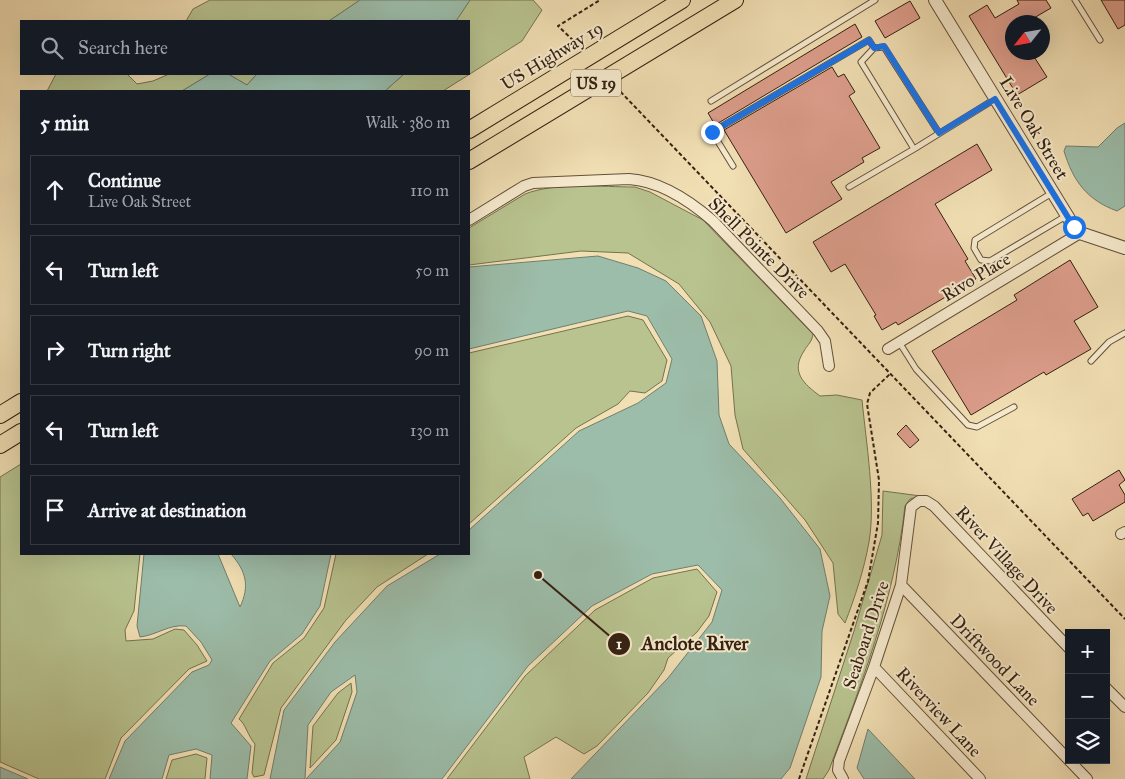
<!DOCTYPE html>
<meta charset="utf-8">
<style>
:root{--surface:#171b24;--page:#242831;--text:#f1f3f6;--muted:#9ea1a6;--line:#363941}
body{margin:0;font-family:"IM FELL Great Primer",serif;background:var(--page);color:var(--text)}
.controls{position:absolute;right:15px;bottom:15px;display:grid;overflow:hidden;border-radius:0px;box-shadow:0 5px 20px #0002}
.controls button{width:45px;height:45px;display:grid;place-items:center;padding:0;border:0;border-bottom:1px solid var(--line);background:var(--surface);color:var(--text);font:25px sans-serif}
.compass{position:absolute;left:1005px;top:15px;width:45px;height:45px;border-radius:50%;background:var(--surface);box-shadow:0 5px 20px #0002;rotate:239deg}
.stop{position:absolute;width:15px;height:15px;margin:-11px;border:4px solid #1a73e8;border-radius:50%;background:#fff}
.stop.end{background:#1a73e8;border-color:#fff;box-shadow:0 1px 5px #0008}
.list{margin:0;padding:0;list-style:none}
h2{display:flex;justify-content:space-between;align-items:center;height:65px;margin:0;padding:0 20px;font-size:21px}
h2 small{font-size:16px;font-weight:400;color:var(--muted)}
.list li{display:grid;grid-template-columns:32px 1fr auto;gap:15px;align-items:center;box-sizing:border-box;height:70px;margin:0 10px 10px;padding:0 10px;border:1px solid var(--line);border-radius:0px}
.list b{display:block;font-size:19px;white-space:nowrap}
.list p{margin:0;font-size:16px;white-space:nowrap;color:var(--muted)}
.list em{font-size:16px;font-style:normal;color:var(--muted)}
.icon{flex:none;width:28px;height:28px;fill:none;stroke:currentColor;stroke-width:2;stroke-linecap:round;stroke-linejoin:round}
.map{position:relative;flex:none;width:1125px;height:779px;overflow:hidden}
.search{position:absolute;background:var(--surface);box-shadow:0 5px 20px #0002;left:20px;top:20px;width:450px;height:55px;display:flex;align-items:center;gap:12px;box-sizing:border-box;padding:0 18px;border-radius:0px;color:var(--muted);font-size:19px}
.panel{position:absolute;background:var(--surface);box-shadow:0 5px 20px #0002;left:20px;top:90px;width:450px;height:465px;border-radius:0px}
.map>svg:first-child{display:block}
</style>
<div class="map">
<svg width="1125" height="779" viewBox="0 0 1125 779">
<rect width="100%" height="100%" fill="#f2e0b5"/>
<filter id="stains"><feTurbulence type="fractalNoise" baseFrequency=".004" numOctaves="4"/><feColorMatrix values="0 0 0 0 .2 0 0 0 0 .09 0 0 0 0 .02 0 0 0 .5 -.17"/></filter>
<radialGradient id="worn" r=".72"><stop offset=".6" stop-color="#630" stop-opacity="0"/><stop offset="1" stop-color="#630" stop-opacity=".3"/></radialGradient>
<!-- green -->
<path fill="#b8c38f" stroke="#767250" d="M210,0H360L329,21H186L193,9Z
M470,0H533L542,10L522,41L443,91H385L404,74H469V21H456Z
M56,74H127L137,84L153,81L169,74H210L182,91H47Z
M228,74H257L247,85Z
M635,187L650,192L703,220L813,334C812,342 808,344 804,351C790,372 804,384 820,396L837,395L862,400C866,441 876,502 869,542C864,570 855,597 845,623L838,614L833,563L805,520L743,449L735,415L731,366L710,322L679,284L628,253L581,251L469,265V228L525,194C555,182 603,187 635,187Z
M628,316L643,320L667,360L662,381L645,393L630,391L618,404L576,428L469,524V353Z
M21,464V554H140L134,611L125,630L126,641L153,639L175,629L184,630L197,645L207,661L189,669L121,738L105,779H39L0,762V477Z
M883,491L921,496L910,499L905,506C895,598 861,685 829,770L823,779H806L854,631L882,535Z
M336,554H428L377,587L346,620L281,708L264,775L254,777L252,773L255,744C248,736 245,723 239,719L273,663L304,638L324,608Z
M697,569L717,592L709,616L697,632L668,658L664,670L648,693L597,746L584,754L556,737L524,757L530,779H447L525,676L595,610L653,578Z
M351,683L352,692L336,740L310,768L313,726L338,693Z
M196,754L207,758L205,779H166L172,760Z"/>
<!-- water -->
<path fill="#9cbdaa" stroke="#727e6d" d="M360,0H470L456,21H329Z
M210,74H228L247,85L257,74H404L385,91H182Z
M1125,123V206L1117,211C1087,200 1073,181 1064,151L1066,146L1098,147L1117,128Z
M598,256L638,268L666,281L701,316L717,361L719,415L729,444L780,498L820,549L830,596L822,631L821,677L790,768L781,779H571L668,678L712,622L722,590L698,565L652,574L592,606L528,666L442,779H306L340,742L357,692L355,675L331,692L308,725L305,779H270L284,710L335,642L387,586L440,554H469V530L579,431L638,403L666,383L672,359L647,316L628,311L469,349V267Z
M144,554H218L240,607C250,586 246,571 231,554H331L320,606L302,634L270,661L231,723L251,746L247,779H210L212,755L196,749L169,755L162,779H109L125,741L192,672L209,665L212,660L201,642L186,626C169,624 157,635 140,637L137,626Z
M868,729L915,779H864L857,768Z
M0,767L28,779H0Z"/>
<!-- building -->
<path fill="#dd9e8c" stroke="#332011" d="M1017,0H1046L1051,8L1027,22H1012V52H1031L1047,77L1017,95L969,16L987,5L995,18L1019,4Z
M1101,0H1125V25L1118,29Z
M910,1L920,18L885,38L875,21Z
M855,24L862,37L715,125L708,113Z
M832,67L838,77L844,74L855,92L849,96L880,148L862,158L864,162L831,182L842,199L786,233L724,130Z
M977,144L992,170L935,204L968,259L965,261L976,279L898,325L896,322L882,330L874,316L876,315L845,264L831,272L813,242Z
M1070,260L1098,307L1074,321L1091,349L1046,375L1044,372L971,415L932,351L1017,300L1014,295Z
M906,425L919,440L910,448L897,434Z
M1119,470L1125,480L1119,485L1125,495V502L1093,521L1088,513L1083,516L1072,499Z"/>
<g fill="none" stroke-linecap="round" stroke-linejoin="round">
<defs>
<path id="service" d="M1075,0L1100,40
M711,101L875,0
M939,133L884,47L874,48L861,62L914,149L995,99
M733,166L712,132L869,40L874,48
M849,187L914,149
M1052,193L975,240L974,248L981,260L990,261L1066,216
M899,342L916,369L968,425L977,427L1014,407
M1091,361L1109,342L1125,333"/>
<path id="minor" d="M469,220L524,186L533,183L629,179C660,181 690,201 713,221L818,331L825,341L829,366
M888,349L1080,233
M1121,534L1125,532
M901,585L1087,779
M874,667L980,779
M1106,688L1125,707
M843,779L838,770L839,761L874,667L901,585L911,507L919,501H926L934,506L1069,648"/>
<path id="tertiary" d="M935,0L1074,227L1080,233L1125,248"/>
<path id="trunk" d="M469,130L682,0
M469,161L735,0
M0,415L21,402
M0,445L21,432"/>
</defs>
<!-- service casing -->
<use href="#service" stroke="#63503a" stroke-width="7"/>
<!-- minor casing -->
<use href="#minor" stroke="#63503a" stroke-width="12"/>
<!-- tertiary casing -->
<use href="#tertiary" stroke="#63503a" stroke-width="14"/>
<!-- trunk casing -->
<use href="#trunk" stroke="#332011" stroke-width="18"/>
<!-- path -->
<path stroke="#332011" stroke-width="2" stroke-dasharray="4 2.5" stroke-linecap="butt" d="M578,45L558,26L600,0
M616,87L1125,619
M799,779L868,581L878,523L879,480L867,404L870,393L891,373"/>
<!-- service -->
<use href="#service" stroke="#f7ebcf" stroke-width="5"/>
<!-- minor -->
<use href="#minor" stroke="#f7ebcf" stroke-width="10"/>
<!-- tertiary -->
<use href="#tertiary" stroke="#f7ebcf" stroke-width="12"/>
<!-- trunk -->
<use href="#trunk" stroke="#f2e0b5" stroke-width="16"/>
</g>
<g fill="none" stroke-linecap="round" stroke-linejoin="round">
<!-- route -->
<path stroke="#1a73e8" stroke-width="6" d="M712,132L869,40L874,48L884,46L939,133L995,99L1074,227"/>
</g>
<g text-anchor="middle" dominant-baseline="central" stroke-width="4" stroke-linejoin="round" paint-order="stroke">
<!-- shield labels -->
<rect fill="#f7ebcf" stroke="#6e5d4a" stroke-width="1" x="571" y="69.5" width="50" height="27" rx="4"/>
<g font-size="16" font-weight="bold" fill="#332011">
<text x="596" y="83">US 19</text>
</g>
<!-- street labels -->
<g font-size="18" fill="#332011" stroke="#f7ebcf">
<text transform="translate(552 56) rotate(-31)">US Highway 19</text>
<text transform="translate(1034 128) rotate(59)">Live Oak Street</text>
<text transform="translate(759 248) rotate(45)">Shell Pointe Drive</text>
<text transform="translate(976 277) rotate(-31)">Rivo Place</text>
<text transform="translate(1007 560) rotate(47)">River Village Drive</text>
<text transform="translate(866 635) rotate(-72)">Seaboard Drive</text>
<text transform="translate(995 660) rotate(46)">Driftwood Lane</text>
<text transform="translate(939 712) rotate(47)">Riverview Lane</text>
</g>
</g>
<!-- callouts -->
<path fill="none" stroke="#332011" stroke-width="2" d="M538 575L619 644"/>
<g fill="#332011" stroke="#f7ebcf" stroke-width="2">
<circle cx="538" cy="575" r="5"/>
<circle cx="619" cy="644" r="12"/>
</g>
<g font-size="15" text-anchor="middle" font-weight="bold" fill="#fff">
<text x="619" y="649">1</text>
</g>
<g font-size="19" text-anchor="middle" font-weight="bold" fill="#332011" stroke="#f7ebcf" stroke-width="4" stroke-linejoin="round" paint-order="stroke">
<text x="695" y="650">Anclote River</text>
</g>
<rect width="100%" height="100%" filter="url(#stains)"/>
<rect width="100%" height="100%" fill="url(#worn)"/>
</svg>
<div class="controls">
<button>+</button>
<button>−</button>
<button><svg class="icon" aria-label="layers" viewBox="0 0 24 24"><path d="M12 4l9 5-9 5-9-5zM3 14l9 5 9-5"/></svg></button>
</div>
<svg class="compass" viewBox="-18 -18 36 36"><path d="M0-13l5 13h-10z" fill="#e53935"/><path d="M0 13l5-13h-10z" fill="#9ea1a6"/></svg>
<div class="stop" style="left:1074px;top:227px"></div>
<div class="stop end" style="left:712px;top:132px"></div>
<div class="search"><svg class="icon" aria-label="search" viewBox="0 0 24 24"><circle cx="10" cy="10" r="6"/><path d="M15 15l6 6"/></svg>Search here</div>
<section class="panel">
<h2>5 min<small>Walk · 380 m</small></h2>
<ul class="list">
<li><svg class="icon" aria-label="ahead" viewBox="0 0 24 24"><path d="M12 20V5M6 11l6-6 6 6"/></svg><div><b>Continue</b><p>Live Oak Street</p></div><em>110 m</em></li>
<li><svg class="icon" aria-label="left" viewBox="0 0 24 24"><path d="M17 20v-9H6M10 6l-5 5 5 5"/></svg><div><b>Turn left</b></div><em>50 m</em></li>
<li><svg class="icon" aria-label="right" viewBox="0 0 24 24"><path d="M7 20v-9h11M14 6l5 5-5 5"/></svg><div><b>Turn right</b></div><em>90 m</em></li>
<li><svg class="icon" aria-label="left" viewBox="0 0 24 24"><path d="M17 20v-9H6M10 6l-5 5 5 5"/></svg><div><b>Turn left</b></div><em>130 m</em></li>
<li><svg class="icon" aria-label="arrive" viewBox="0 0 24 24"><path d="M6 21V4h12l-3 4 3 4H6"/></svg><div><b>Arrive at destination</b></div></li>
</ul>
</section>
</div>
